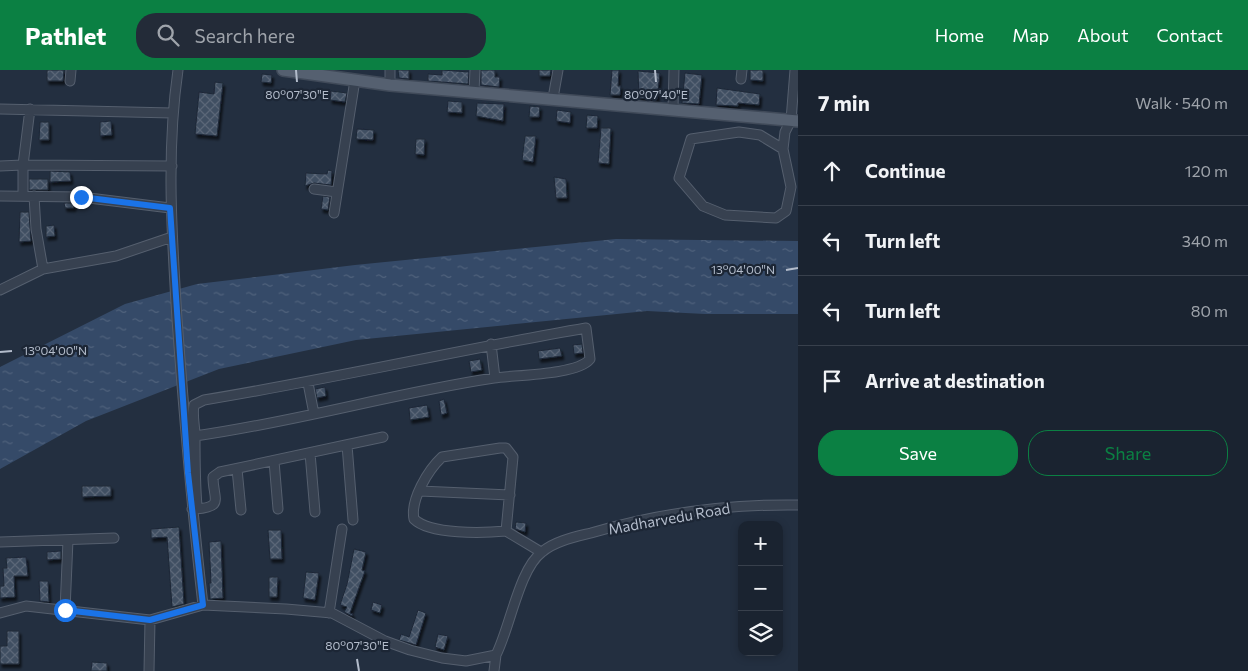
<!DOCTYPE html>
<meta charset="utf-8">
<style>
:root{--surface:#1a2330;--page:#232b38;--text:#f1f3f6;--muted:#9fa4ab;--line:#38404c;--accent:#0b8043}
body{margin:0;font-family:Commissioner,sans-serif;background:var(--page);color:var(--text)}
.controls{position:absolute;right:15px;bottom:15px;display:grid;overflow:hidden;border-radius:10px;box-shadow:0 2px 8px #0003}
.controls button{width:45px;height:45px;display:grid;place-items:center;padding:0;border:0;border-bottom:1px solid var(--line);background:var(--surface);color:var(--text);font:25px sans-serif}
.stop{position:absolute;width:15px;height:15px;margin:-11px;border:4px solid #1a73e8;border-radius:50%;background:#fff}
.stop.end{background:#1a73e8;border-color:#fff;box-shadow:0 1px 5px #0008}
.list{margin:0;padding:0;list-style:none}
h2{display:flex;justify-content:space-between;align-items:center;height:65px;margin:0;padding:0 20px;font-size:21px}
h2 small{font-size:16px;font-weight:400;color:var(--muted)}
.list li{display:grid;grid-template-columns:32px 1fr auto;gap:15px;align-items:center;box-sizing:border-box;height:70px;padding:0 20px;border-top:1px solid var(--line)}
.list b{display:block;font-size:19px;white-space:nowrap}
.list em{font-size:16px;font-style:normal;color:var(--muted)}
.actions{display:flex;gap:10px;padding:15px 20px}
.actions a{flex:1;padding:11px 0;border:1px solid var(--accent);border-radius:20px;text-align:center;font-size:18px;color:var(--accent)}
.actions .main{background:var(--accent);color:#fff}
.icon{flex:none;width:28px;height:28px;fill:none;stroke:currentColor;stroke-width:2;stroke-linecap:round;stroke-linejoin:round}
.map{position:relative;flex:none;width:798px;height:601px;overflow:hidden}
header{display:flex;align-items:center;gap:30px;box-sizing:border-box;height:70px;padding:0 25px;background:var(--accent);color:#fff}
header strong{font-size:24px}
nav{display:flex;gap:28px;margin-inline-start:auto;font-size:18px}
.search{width:350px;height:45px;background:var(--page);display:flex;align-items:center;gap:12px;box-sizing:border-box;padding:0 18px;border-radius:20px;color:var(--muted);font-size:19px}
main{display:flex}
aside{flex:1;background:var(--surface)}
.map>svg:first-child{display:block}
</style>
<header>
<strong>Pathlet</strong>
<div class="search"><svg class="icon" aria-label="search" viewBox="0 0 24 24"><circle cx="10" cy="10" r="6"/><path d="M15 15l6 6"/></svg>Search here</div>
<nav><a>Home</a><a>Map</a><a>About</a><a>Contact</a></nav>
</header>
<main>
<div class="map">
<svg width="798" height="601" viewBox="0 0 798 601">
<defs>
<pattern id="water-ripples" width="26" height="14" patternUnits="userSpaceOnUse" patternTransform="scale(1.25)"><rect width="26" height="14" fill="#354a68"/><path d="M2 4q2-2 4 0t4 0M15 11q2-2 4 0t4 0" fill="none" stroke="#50627c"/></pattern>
<pattern id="building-cross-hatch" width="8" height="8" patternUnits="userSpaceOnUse" patternTransform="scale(1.25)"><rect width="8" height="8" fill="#414f62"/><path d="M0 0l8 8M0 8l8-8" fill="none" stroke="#5a6677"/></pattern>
<filter id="shadow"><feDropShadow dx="2" dy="3.5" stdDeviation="1" flood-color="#0009"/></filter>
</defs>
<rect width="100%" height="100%" fill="#232f40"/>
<!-- water -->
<path fill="url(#water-ripples)" d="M616,169L798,171V244H705L647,241L356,270L219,299L86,351L0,399V297L125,234L197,214L355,195Z"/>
<!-- building -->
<path fill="url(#building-cross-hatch)" stroke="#1e2837" filter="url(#shadow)" d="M47,0H64L63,11H47Z
M398,0H409V9L399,8Z
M442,0L469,2L468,14L428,11V4L442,5Z
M481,0H495V7H500L499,17L481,15Z
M539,0H551L550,6H539Z
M612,0H619L618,16H621L620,25H610Z
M750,0H763V11L750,10Z
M638,1L660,3L657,29L639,28Z
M685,3L702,5L699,34L682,33Z
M262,4L272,5L271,13L261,12Z
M215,12L223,13L217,66L195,64L199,22L214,24Z
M717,18L760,24L759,35L738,33V36L716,35Z
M331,21L347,23L345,32L330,30Z
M448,31L462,32V43L447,42Z
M477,33L504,34L503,51L476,46Z
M530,36L540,37L539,47H529Z
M557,40L571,42L570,53L556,51Z
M587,45L598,46L597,58H586Z
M111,51L112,65L100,66V52Z
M40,52H49V70H39Z
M601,58H611L609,94L598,93Z
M357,59L374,60L373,70L356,69Z
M525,66H536L533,92L522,90Z
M416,69H425L424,85L415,84Z
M328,100L332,101L331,115L314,113L305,116L306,103L327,104Z
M50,101L70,102L71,111L50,112Z
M554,107L566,109L567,128H556Z
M29,109H48V120H29Z
M323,126L330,127L328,140L321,139Z
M64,133H74V138H65Z
M20,142H29L31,171L19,172Z
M54,155L55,166L46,167V156Z
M582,274L583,283L574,284L573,275Z
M560,278L562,286L539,289L538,281Z
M480,289L482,300L471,302L469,291Z
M325,317L326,326L317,328L315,319Z
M444,329L447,343L441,345L439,331Z
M427,335L429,347L410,350L409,338Z
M82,416H111V426L82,427Z
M516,452L526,453L525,462L515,459Z
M179,457L184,534L172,537L167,467L151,468V459Z
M268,460H281L282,489H270Z
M221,471L223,528L210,529L209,513H211L209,472Z
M354,479L366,482L362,500L365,501L350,543L353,544L352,546L344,542L347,537L340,535L347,514Z
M61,481V489L47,490V482Z
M26,487L28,506H14L15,527L0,528V516H4L3,498H7L6,488Z
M306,502L319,503L315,530L303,528Z
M269,507H278L277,527H269Z
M39,511H48L49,532L40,531Z
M373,532L382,535L380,543L371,540Z
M418,540L426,543L416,575L399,570L401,564L409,567Z
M7,561H19V594H0V576H7Z
M438,564L448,566L444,580L435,577Z
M92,592L107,593V601H91Z"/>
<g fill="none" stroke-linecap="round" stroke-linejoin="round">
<defs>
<path id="minor" d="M178,0C166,83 172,166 177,249C184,345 192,440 203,535
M741,9L742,0
M70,11L71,0
M390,15V0
M474,21L475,0
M553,28L558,0
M673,38L674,0
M0,39L172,43
M30,39L23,95L172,96
M783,79L760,65L739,62L691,69L679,108L703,136L725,145L776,148L786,141L791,117L783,79L785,62L791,50L795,0
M0,96L23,95V126
M314,119L337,122
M0,126L81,127L170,138
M34,126L36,159L43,199
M334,143L355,10
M0,220L43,199L116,186L172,167
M491,274L495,308
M308,313L314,344
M347,375L353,450
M500,378H506L513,387L506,461C484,463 430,465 414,449C410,430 428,400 442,387Z
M310,383L315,442
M274,391L278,439
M237,399L241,440
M420,421L510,425
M192,439L197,436C195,412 195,390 195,366C195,356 192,345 194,335L204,330C332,309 458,280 586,258L590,289C578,305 514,305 494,308C394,323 296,352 195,366
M195,439C225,437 213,429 213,407L220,402L383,367
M506,461L541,482
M0,472L114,468
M65,540L68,470
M0,543L26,536L150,550L203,535L286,539L332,543L385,571L410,580L442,588L466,591L496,585C510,558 519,499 542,482C555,471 575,467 591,463C659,443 728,434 798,435
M329,543L342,459
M149,601L150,550
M494,601L496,585"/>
<path id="major" d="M283,0L390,15L798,51"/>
</defs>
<!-- minor casing -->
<use href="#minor" stroke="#555f6e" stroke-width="11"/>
<!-- major casing -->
<use href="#major" stroke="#404a59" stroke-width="14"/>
<!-- minor -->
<use href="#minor" stroke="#374150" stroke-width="9"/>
<!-- major -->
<use href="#major" stroke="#556070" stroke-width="11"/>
</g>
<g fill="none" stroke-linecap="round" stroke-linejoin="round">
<!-- route -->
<path stroke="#1a73e8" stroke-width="6" d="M65,540L150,550L203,535L188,403L170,138L81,127"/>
</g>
<!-- ticks -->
<path fill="none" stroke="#b3bccb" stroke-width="2" d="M296,0L297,12M655,0L656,12M786,200L798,198M0,282L12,281M357,589L359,601"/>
<g text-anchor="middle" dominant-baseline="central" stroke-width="4.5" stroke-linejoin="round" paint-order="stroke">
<!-- street labels -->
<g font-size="15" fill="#b3bccb" stroke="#1c2635">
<text transform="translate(669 448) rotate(-10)">Madharvedu Road</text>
</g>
</g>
<g font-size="12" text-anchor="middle" fill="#b3bccb" stroke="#1c2635" stroke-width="4.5" stroke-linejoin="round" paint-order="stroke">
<text x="297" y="29">80°07'30"E</text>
<text x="656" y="29">80°07'40"E</text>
<text x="743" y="204">13°04'00"N</text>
<text x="55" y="285">13°04'00"N</text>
<text x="357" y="580">80°07'30"E</text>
</g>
</svg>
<div class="controls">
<button>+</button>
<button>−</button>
<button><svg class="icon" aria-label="layers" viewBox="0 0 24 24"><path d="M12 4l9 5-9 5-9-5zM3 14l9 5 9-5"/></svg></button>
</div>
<div class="stop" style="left:65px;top:540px"></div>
<div class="stop end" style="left:81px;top:127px"></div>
</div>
<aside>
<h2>7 min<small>Walk · 540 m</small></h2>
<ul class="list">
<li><svg class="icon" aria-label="ahead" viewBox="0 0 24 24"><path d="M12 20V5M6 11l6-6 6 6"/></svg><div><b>Continue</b></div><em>120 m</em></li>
<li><svg class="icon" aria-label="left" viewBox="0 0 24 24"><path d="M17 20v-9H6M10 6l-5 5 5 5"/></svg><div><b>Turn left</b></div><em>340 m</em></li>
<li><svg class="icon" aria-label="left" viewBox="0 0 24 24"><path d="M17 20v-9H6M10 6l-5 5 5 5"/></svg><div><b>Turn left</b></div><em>80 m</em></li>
<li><svg class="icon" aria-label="arrive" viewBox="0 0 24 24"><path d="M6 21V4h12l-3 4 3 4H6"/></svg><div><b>Arrive at destination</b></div></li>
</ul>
<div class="actions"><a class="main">Save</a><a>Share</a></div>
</aside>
</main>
